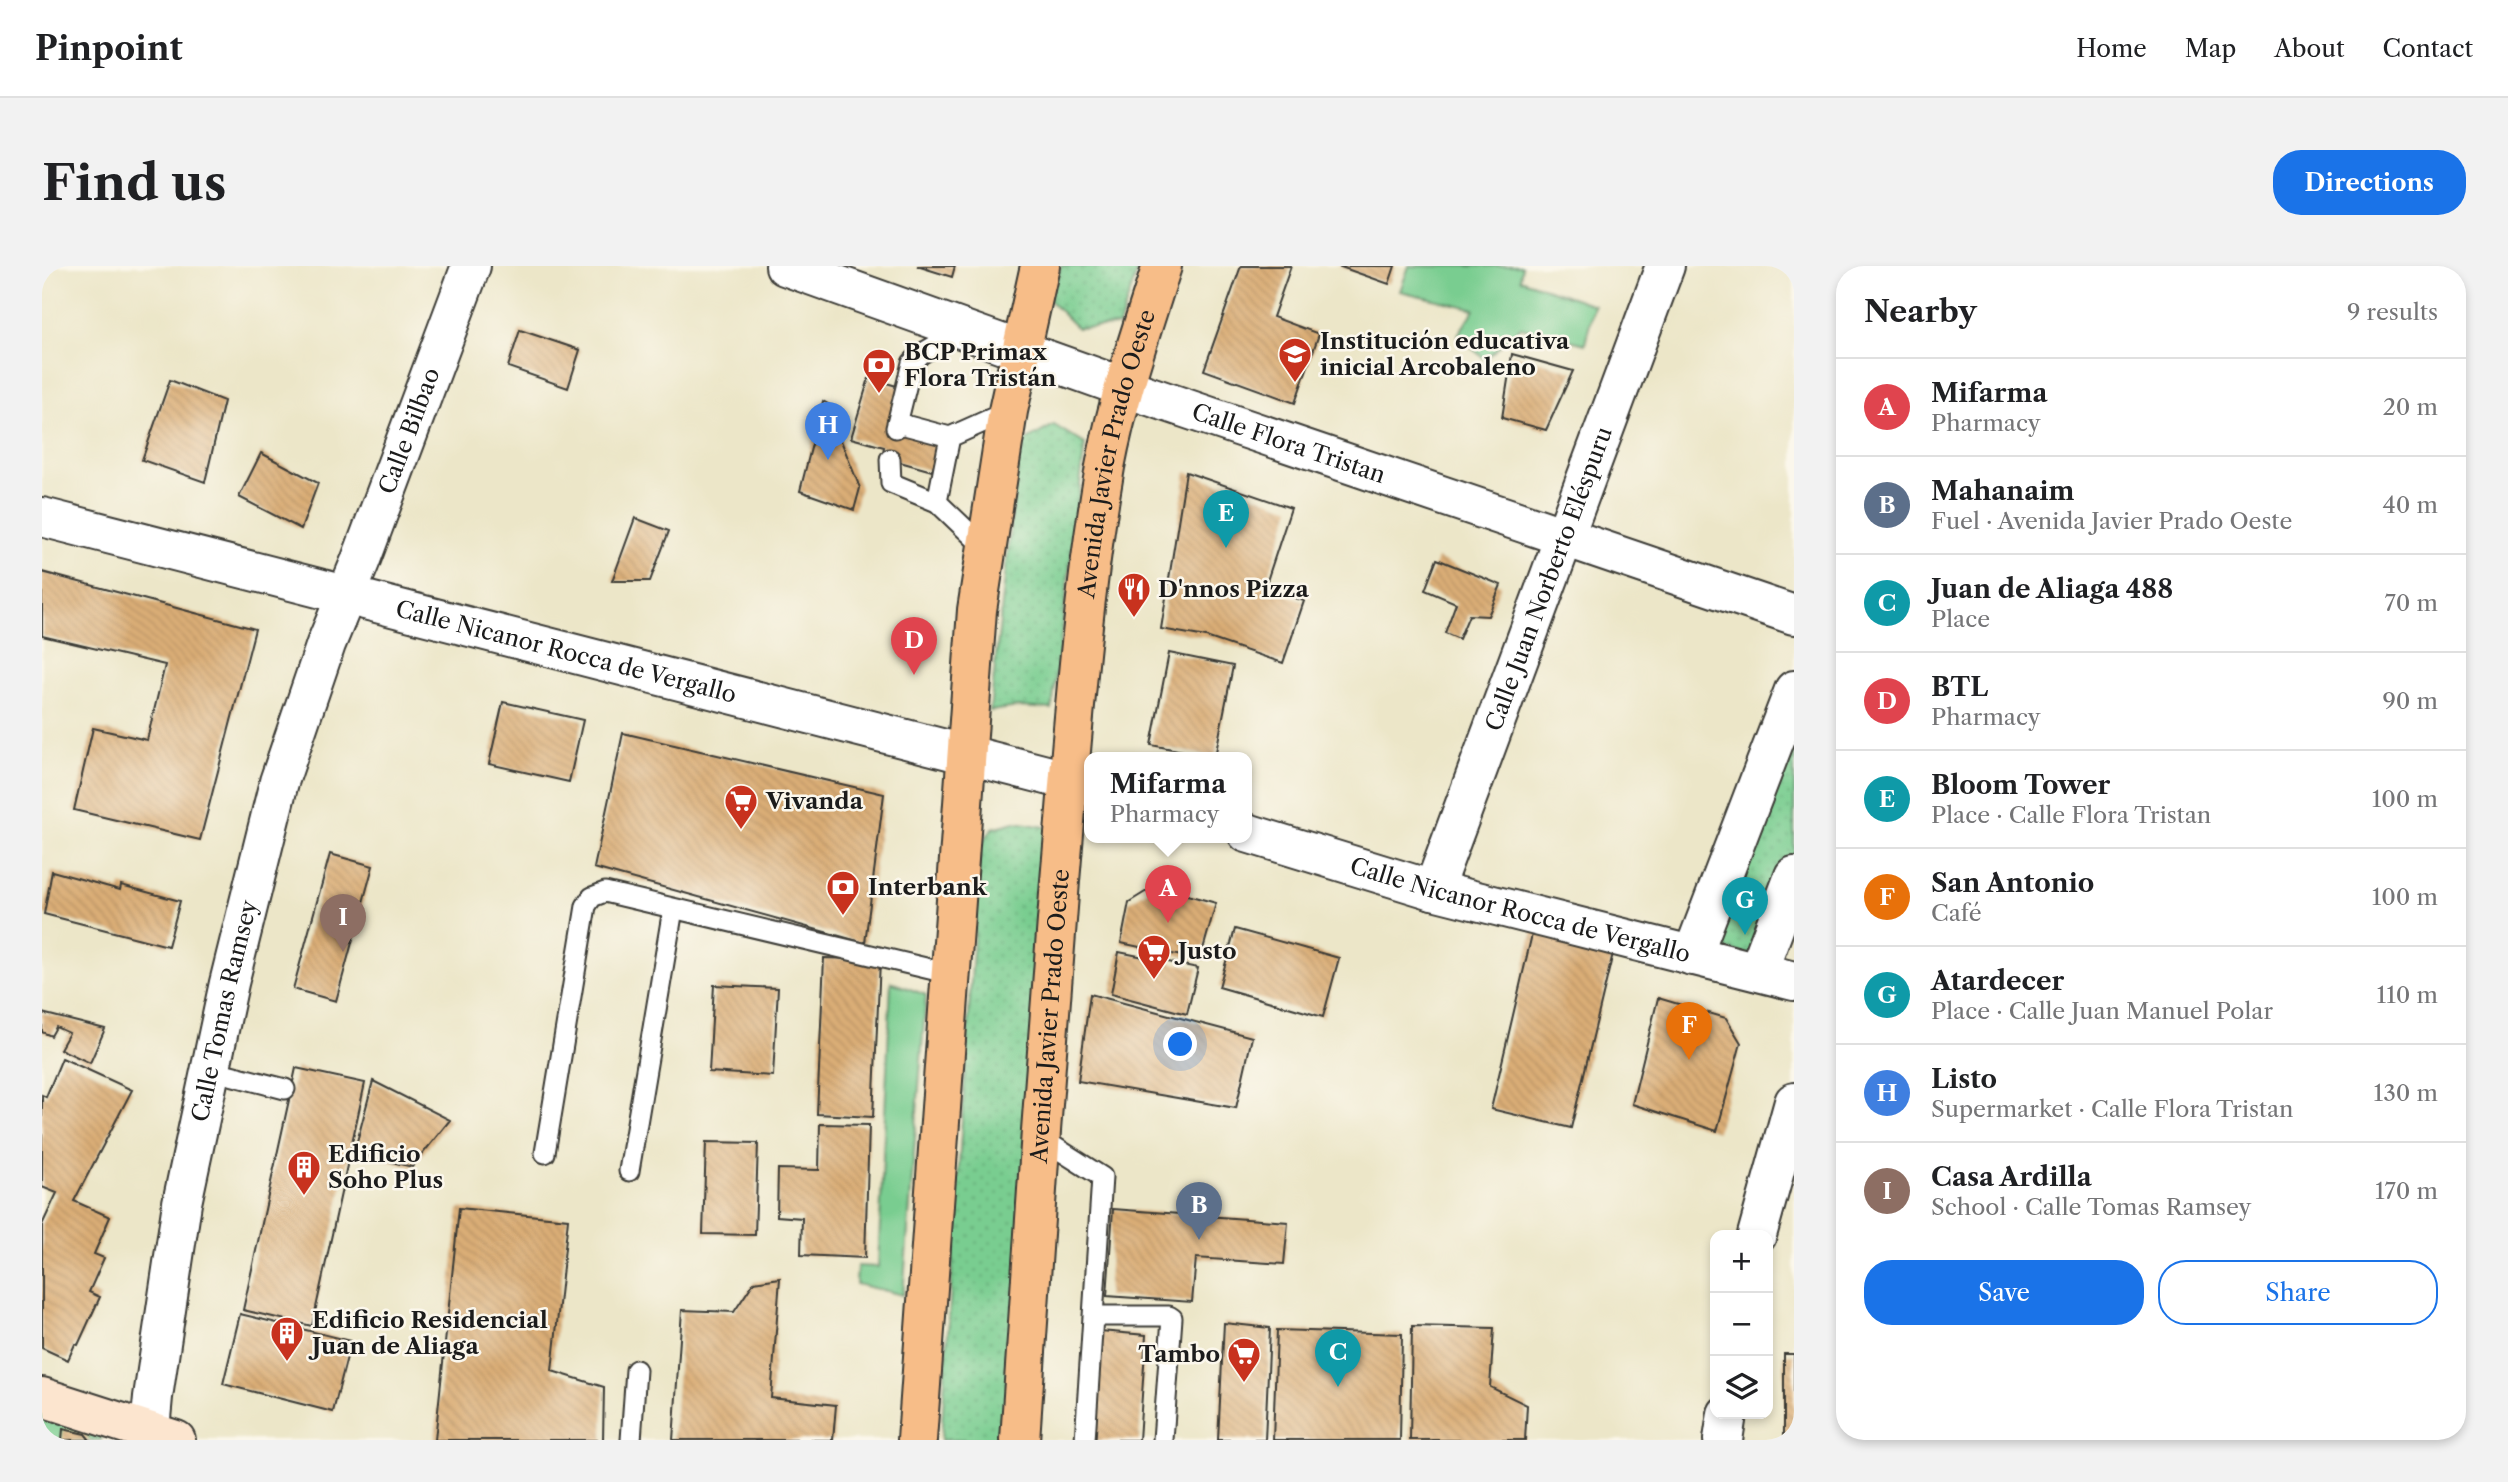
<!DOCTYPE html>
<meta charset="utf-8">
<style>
:root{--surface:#fff;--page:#f2f2f2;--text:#202124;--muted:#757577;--line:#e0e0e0;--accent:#1a73e8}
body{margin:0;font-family:"Libre Caslon Text",serif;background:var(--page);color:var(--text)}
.controls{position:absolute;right:21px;bottom:21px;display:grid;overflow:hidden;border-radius:14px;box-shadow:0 4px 10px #0003}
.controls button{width:63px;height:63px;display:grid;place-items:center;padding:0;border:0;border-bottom:2px solid var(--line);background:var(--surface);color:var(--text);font:35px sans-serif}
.you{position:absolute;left:1139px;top:779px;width:24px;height:24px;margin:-18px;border:5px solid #fff;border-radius:50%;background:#1a73e8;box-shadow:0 0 0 10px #1a73e833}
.badge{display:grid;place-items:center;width:46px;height:46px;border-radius:50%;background:var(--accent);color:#fff;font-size:23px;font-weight:700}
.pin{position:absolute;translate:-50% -58px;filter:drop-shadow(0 2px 4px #0008)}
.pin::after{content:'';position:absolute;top:37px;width:24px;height:21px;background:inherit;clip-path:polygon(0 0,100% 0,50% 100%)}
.popup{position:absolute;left:1042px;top:486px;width:168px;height:91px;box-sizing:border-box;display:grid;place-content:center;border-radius:14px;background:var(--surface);filter:drop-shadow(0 2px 5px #0005);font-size:23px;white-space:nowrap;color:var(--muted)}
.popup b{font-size:26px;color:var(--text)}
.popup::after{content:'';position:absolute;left:50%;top:100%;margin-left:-14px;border:14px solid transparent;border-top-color:var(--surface)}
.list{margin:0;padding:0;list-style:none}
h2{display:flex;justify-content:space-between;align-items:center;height:91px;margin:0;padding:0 28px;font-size:30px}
h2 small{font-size:23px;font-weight:400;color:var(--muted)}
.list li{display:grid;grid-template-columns:46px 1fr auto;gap:21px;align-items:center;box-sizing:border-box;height:98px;padding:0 28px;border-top:2px solid var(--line)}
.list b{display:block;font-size:26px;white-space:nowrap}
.list p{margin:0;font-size:23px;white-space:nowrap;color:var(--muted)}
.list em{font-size:23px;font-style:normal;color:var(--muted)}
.actions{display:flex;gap:14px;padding:21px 28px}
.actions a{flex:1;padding:16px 0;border:2px solid var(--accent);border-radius:28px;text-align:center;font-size:24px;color:var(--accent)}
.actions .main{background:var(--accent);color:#fff}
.icon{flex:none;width:38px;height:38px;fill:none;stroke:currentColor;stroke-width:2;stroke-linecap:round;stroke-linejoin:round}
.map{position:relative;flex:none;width:1752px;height:1174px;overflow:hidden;border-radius:28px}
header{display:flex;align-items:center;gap:42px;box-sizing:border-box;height:98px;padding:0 35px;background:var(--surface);border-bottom:2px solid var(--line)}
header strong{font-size:33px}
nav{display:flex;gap:38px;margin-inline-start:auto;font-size:24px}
.intro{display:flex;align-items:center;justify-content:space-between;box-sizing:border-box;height:168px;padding:0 42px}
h1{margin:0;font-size:49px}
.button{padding:18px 32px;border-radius:28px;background:var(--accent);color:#fff;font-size:24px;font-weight:700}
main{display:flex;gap:42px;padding:0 42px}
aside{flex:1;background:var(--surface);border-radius:28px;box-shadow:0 4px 10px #0003}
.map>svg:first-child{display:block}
</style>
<header>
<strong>Pinpoint</strong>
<nav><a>Home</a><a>Map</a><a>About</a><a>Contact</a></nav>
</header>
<div class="intro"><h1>Find us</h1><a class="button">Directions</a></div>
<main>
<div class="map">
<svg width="1752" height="1174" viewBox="0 0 1752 1174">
<defs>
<pattern id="park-dots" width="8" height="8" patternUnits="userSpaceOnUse" patternTransform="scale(1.75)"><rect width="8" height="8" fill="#79cd90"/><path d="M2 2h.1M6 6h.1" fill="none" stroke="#68af7c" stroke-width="1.8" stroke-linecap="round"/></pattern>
<pattern id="building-back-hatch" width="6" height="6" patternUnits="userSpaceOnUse" patternTransform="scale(1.75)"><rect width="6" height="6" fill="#daad76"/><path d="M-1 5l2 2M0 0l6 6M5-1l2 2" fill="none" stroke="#ba9466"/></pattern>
</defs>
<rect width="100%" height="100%" fill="#fbf7ec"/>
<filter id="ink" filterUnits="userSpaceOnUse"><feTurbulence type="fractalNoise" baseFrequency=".0143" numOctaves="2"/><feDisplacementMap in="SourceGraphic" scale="14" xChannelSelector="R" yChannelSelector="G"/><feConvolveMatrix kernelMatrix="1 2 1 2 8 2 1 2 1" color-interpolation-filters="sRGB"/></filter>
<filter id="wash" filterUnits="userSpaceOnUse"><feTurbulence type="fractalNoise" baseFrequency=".00686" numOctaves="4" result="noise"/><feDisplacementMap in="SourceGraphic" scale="28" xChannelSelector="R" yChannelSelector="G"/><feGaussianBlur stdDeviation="1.57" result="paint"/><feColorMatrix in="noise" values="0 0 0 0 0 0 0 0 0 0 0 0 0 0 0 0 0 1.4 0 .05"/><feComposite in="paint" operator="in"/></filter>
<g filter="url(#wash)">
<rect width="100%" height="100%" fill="#ece6c8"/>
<!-- grass -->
<path fill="#79cd90" stroke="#4a7456" stroke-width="2" d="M1367,0H1480L1478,13L1552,39L1543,78L1479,61L1443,93L1415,70L1433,43L1358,25Z
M849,716L884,729L861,1029L814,1018L815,1000L836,1001Z
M0,1142L63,1160L59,1174H0Z"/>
<!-- park -->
<path fill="url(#park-dots)" stroke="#4a7456" stroke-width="2" d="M1019,0H1097L1077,60L1035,62L1007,34Z
M1012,159L1043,178L1010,443L976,441L948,445L978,178Z
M1752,424V610L1722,691L1654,678Z
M973,556L1003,561L1022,574L979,1174H899L938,579L951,562Z"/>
<g id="blocks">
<!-- building -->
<path fill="url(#building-back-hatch)" d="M875,0H913L910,11Z
M1199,0H1249L1231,51L1277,68L1253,137L1162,104Z
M1296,0H1353L1347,18Z
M478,64L538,84L526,122L466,101Z
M1470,88L1531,105L1504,164L1460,152Z
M827,112L858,121L847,160L898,176L890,205L840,191L842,181L809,172Z
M128,114L182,135L163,216L100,194Z
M781,135L798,145L796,167L818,222L812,244L758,225Z
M219,187L276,217L259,263L197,231Z
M1144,206L1249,242L1223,321L1262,335L1241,397L1164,371L1119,363Z
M593,252L627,265L608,315H570Z
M1395,293L1459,319L1446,350L1427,349L1417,373L1403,367L1414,337L1383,324Z
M0,306L213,363L158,574L32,544L51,462L105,474L123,399L0,370Z
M1127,387L1191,400L1173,491L1109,479Z
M461,436L541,454L527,516L447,498Z
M581,467L842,528L823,677L552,602Z
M288,588L331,600L294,735L251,723Z
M10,605L78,624L79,619L138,635L126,680L2,648Z
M1113,620L1174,637L1158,694L1079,677L1087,636Z
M1193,663L1297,692L1281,751L1177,721Z
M1491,664L1572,683L1529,862L1449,843Z
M1077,686L1156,702L1145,748L1069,728Z
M782,692L838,694L831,851L775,848Z
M672,719L736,722L731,810L667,806Z
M1048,728L1210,771L1194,842L1036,815Z
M1616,732L1684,752L1699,777L1675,865L1590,838Z
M0,747L63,763L48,797L18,783L27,767L14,761L9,770L0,766Z
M20,792L90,824L32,935L68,951L52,988L62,992L47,1026L58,1031L36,1079L33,1078L26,1094L0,1082V959L15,927L0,921V829L4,831Z
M254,802L323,817L270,1060L201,1044Z
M331,815L408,854L370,901L312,887Z
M778,858L827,859L823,992L759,989L760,952L735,950L736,903L777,904Z
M664,876L716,877L713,969L661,968Z
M417,942L526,953L510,1105L562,1121L561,1174H393Z
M1071,943L1246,956L1242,998L1154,992L1150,1036L1065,1030Z
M738,1012L729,1132L794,1139L791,1174H631L640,1044L692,1046L712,1016Z
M198,1048L309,1075L291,1146L181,1118Z
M1182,1057L1228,1062L1223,1174H1176Z
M1370,1060L1452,1062L1448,1121L1485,1139L1483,1174H1368Z
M1235,1064L1360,1068L1358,1174H1231Z
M1058,1065L1104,1069L1097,1174H1051Z
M1742,1088H1752V1174H1742Z
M21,1163L43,1168L48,1174H20Z"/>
</g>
</g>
<g filter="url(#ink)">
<use href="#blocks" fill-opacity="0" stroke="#3b3a36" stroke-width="2"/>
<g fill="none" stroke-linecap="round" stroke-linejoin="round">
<defs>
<path id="lane" d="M855,157L908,171
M854,162L870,97L879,88L920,64
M848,193L849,217L895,236
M944,283L895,236L908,171L966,145
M169,804L243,823
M997,871L1060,911L1043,1174
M503,887L544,640L550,631L563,626L909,708
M587,905L631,643
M1051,1050H1127L1130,1052L1121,1174
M589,1174L594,1104"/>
<g id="street">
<path id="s1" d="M743,0L1081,121L1752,349"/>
<path id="s2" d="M0,251L1047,520"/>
<path id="s3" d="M1205,567L1391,624L1752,715"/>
<path id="s4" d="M1391,624L1623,0"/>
<path d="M1650,690L1752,424"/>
<path d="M1716,705L1752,610"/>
<path d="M1715,969L1752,836"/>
<path id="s5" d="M107,1174L111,1131L140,937L187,717L237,516L284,378L318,296L429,0"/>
<path d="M1681,1174L1685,1148"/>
</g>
<path id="secondary" d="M0,1131L134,1174"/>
<g id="primary">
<path d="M875,1174L935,344L966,145L998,0"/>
<path id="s6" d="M978,1174C990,988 1003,801 1018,615C1030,477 1039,338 1063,201C1076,132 1099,66 1120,0"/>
</g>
</defs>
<!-- lane casing -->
<use href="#lane" stroke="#3b3a36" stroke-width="23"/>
<!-- street casing -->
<use href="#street" stroke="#3b3a36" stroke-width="42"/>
<!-- secondary casing -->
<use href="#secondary" stroke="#3b3a36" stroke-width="42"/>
<!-- primary casing -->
<use href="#primary" stroke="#3b3a36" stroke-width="42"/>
<!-- lane -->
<use href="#lane" stroke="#fff" stroke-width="19"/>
<!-- street -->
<use href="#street" stroke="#fff" stroke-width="38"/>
<!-- secondary -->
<use href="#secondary" stroke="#fce5cf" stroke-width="38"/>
<!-- primary -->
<use href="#primary" stroke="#f7bd88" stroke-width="38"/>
</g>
</g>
<!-- icons -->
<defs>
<symbol id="school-pin" viewBox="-11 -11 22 30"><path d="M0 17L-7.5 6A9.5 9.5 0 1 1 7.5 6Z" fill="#c8321e" stroke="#fbf7ec"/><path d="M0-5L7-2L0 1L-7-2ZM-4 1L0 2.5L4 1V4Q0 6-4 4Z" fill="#fff"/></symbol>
<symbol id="bank-pin" viewBox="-11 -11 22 30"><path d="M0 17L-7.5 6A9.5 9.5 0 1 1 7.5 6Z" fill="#c8321e" stroke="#fbf7ec"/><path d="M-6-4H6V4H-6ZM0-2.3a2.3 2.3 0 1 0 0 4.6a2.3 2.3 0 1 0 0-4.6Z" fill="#fff"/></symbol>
<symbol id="restaurant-pin" viewBox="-11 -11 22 30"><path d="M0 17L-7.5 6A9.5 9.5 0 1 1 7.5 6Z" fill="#c8321e" stroke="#fbf7ec"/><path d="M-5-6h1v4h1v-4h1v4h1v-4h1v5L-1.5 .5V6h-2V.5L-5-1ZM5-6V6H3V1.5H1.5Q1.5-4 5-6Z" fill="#fff"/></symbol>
<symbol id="supermarket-pin" viewBox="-11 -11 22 30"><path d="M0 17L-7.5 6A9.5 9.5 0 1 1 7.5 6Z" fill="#c8321e" stroke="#fbf7ec"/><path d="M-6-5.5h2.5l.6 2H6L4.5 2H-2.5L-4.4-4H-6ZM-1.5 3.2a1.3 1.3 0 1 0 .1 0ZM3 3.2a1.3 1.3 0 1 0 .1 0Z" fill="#fff"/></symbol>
<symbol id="building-pin" viewBox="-11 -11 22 30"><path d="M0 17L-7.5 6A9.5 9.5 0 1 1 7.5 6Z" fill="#c8321e" stroke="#fbf7ec"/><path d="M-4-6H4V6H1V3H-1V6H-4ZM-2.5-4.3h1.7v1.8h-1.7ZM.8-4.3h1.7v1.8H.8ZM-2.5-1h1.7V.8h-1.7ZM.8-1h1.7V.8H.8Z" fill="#fff"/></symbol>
</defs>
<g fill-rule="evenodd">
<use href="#school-pin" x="1234" y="69" width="38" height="52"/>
<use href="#bank-pin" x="818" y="80" width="38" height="52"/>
<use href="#restaurant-pin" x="1073" y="304" width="38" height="52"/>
<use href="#supermarket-pin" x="680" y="516" width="38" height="52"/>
<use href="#bank-pin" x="782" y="602" width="38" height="52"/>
<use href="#supermarket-pin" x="1093" y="666" width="38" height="52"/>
<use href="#building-pin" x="243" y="882" width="38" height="52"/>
<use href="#building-pin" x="226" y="1048" width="38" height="52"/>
<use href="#supermarket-pin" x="1183" y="1069" width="38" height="52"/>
</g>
<g text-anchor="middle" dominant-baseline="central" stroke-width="5" stroke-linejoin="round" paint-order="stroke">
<!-- poi labels -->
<g font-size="23" font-weight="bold" fill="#1c1c1c" stroke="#fbf7ec" text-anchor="start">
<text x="1278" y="75">Institución educativa<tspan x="1278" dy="26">inicial Arcobaleno</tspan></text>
<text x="862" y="86">BCP Primax<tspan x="862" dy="26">Flora Tristán</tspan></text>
<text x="1116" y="323">D'nnos Pizza</text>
<text x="724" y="535">Vivanda</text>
<text x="826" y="621">Interbank</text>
<text x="1136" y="685">Justo</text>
<text x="286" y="888">Edificio<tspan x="286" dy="26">Soho Plus</tspan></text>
<text x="270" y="1054">Edificio Residencial<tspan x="270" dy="26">Juan de Aliaga</tspan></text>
<text x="1178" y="1088" text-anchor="end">Tambo</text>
</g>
<!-- street labels -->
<g font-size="23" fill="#1c1c1c" stroke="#fbf7ec">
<text stroke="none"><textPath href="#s5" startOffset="1046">Calle Bilbao</textPath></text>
<text stroke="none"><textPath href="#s1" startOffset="534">Calle Flora Tristan</textPath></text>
<text stroke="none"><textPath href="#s6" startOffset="992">Avenida Javier Prado Oeste</textPath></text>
<text stroke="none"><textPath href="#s4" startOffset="332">Calle Juan Norberto Eléspuru</textPath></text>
<text stroke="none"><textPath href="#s2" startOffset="541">Calle Nicanor Rocca de Vergallo</textPath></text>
<text stroke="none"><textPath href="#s3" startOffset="284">Calle Nicanor Rocca de Vergallo</textPath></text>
<text stroke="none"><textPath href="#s5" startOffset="436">Calle Tomas Ramsey</textPath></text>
<text stroke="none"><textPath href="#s6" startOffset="425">Avenida Javier Prado Oeste</textPath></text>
</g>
</g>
</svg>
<div class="controls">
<button>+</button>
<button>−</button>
<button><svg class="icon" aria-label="layers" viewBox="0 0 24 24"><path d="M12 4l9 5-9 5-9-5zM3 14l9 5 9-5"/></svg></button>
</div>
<div class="you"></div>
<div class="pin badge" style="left:1126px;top:657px;background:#e0444e">A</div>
<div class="popup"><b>Mifarma</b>Pharmacy</div>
<div class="pin badge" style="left:1157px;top:974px;background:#5c6f8a">B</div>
<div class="pin badge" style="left:1296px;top:1121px;background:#0f9aa8">C</div>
<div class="pin badge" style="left:872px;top:409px;background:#e0444e">D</div>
<div class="pin badge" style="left:1184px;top:282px;background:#0f9aa8">E</div>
<div class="pin badge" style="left:1647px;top:794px;background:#e8710a">F</div>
<div class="pin badge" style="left:1703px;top:669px;background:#0f9aa8">G</div>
<div class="pin badge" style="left:786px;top:194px;background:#3f7fe0">H</div>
<div class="pin badge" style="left:301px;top:686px;background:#8d6e63">I</div>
</div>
<aside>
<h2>Nearby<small>9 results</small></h2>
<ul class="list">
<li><span class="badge" style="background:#e0444e">A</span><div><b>Mifarma</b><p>Pharmacy</p></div><em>20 m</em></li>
<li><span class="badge" style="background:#5c6f8a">B</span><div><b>Mahanaim</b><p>Fuel · Avenida Javier Prado Oeste</p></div><em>40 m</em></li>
<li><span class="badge" style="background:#0f9aa8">C</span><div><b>Juan de Aliaga 488</b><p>Place</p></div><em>70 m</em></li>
<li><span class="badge" style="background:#e0444e">D</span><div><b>BTL</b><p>Pharmacy</p></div><em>90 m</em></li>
<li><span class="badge" style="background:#0f9aa8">E</span><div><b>Bloom Tower</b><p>Place · Calle Flora Tristan</p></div><em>100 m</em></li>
<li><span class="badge" style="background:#e8710a">F</span><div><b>San Antonio</b><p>Café</p></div><em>100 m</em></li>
<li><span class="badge" style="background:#0f9aa8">G</span><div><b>Atardecer</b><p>Place · Calle Juan Manuel Polar</p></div><em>110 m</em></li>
<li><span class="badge" style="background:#3f7fe0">H</span><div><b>Listo</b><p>Supermarket · Calle Flora Tristan</p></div><em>130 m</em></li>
<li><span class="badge" style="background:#8d6e63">I</span><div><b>Casa Ardilla</b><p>School · Calle Tomas Ramsey</p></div><em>170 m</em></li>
</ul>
<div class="actions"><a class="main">Save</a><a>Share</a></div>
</aside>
</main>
